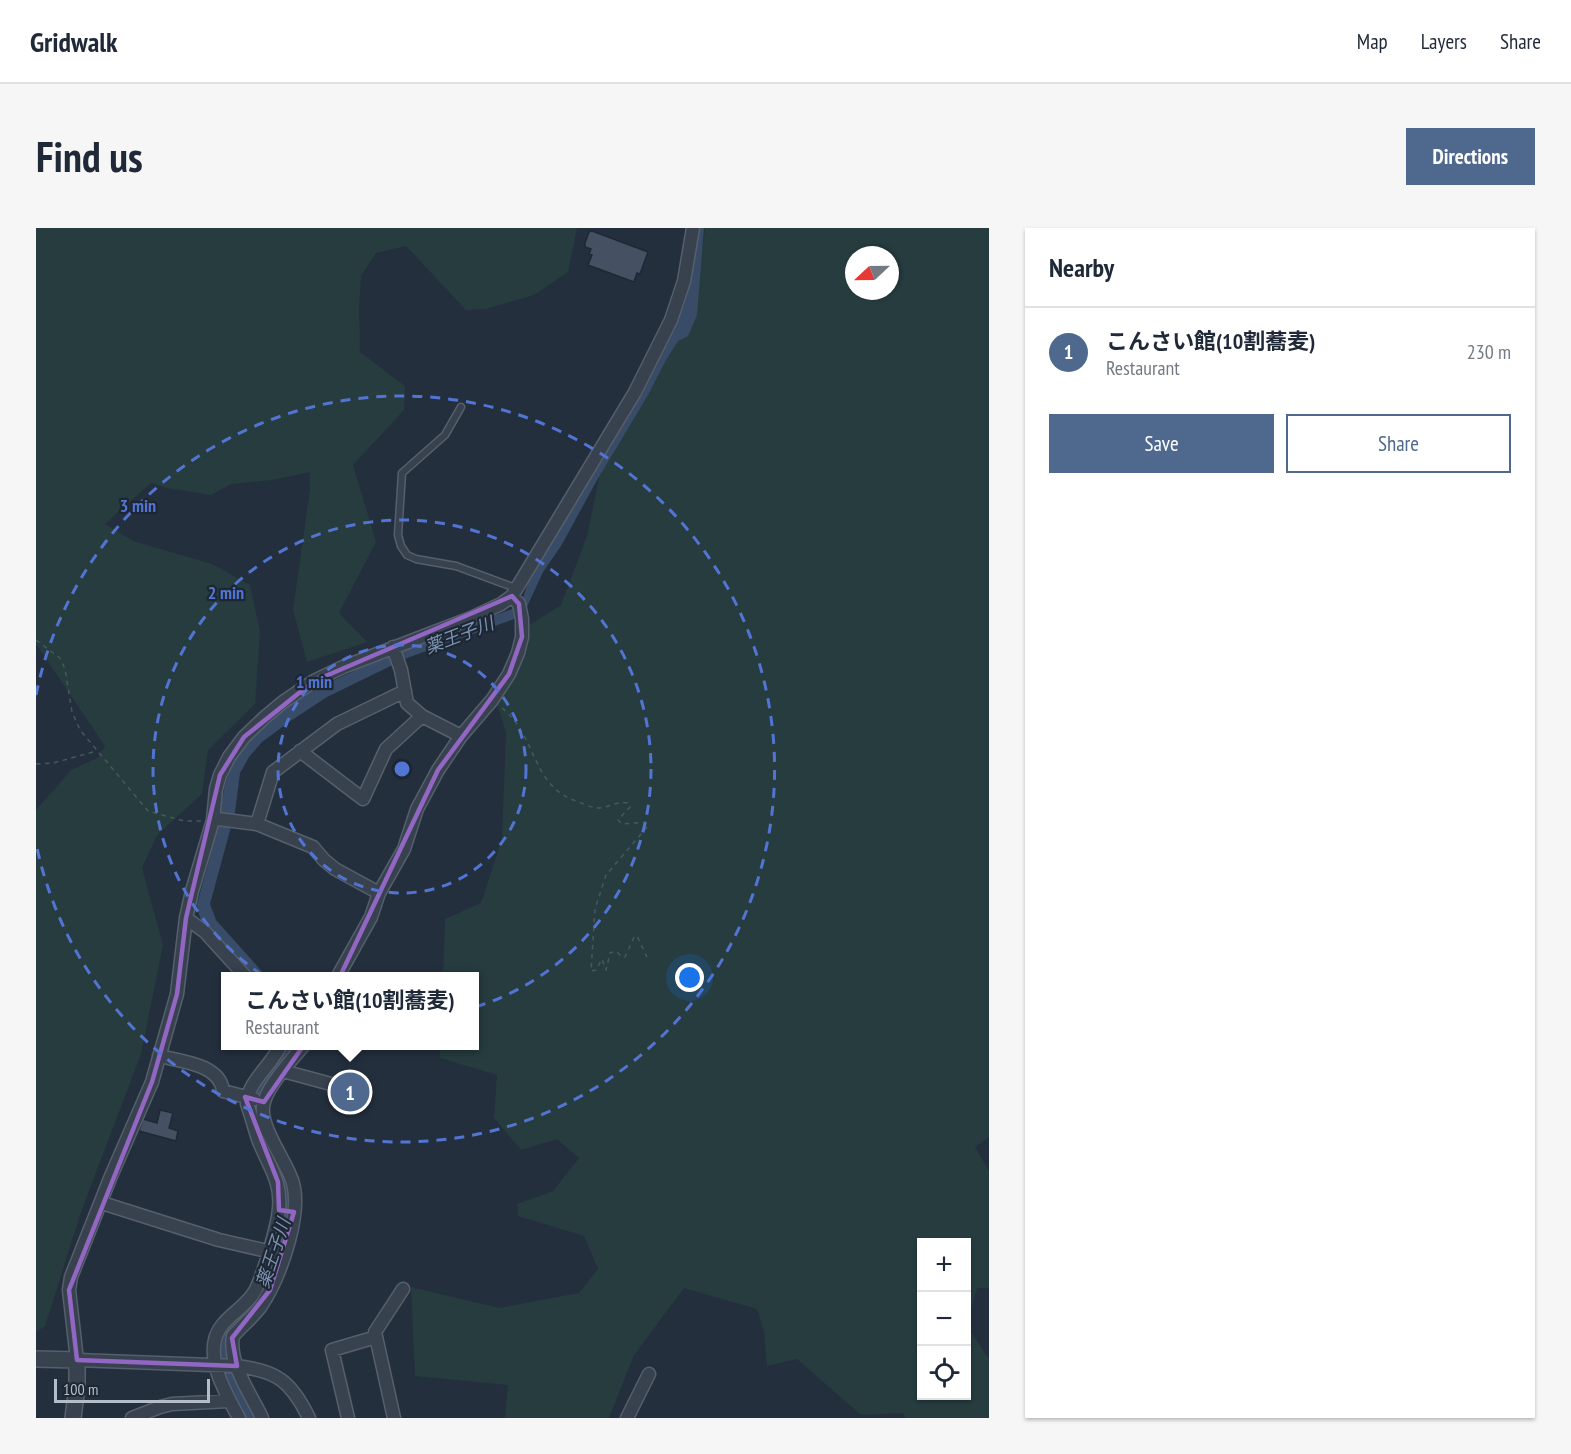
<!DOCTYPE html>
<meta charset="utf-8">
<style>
:root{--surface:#fff;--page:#f6f6f7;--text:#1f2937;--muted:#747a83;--line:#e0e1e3;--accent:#4f688e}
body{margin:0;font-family:"PT Sans Narrow","Noto Sans JP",sans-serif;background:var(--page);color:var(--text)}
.controls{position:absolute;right:18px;bottom:18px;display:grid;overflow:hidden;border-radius:0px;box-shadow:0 2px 4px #0004}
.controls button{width:54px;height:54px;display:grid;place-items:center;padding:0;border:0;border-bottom:2px solid var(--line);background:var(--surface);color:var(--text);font:30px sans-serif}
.compass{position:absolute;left:809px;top:18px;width:54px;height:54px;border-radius:50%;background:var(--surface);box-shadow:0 2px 4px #0004;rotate:248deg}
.scale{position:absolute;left:18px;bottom:15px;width:156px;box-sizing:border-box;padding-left:6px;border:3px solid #b4bcc9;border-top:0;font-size:16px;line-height:21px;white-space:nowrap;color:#b4bcc9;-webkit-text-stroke:4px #1d2633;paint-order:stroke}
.you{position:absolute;left:654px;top:750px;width:21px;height:21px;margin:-15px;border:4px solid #fff;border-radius:50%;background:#1a73e8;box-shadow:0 0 0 9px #1a73e833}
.badge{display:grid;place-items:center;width:39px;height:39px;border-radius:50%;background:var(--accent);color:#fff;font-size:20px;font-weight:700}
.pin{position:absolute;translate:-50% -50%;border:3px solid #fff;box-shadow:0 2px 6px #0006}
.popup{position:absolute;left:185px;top:744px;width:258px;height:78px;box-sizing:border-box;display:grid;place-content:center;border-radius:0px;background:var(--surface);filter:drop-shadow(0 2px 4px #0005);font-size:20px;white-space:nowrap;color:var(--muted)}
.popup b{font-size:22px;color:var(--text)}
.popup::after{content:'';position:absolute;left:50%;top:100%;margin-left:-12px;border:12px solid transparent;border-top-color:var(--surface)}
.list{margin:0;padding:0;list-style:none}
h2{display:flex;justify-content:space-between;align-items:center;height:78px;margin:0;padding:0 24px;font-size:26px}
h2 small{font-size:20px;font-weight:400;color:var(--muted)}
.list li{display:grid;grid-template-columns:39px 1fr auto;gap:18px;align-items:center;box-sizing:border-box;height:90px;padding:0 24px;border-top:2px solid var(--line)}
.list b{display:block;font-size:22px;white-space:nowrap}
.list p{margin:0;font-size:20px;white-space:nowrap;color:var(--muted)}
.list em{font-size:20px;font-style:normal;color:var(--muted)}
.actions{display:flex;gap:12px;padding:18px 24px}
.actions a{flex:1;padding:14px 0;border:2px solid var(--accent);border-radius:0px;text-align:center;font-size:21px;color:var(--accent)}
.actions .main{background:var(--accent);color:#fff}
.icon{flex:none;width:33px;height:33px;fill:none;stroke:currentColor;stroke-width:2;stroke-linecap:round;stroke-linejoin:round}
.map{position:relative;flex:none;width:953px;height:1190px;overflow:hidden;border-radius:0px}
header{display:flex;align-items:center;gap:36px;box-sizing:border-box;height:84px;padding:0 30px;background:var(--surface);border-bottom:2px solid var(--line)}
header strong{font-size:28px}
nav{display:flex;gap:33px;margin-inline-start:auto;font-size:21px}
.intro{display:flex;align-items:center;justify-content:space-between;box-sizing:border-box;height:144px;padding:0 36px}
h1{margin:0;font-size:42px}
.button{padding:15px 27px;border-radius:0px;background:var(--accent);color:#fff;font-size:21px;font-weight:700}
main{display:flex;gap:36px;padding:0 36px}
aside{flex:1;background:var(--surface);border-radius:0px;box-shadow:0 2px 4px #0004}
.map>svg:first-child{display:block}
</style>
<header>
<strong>Gridwalk</strong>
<nav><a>Map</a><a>Layers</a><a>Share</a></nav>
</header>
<div class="intro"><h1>Find us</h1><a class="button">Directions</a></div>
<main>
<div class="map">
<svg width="953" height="1190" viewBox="0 0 953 1190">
<rect width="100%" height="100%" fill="#242f3e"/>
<!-- green -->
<path fill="#263c3f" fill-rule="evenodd" d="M0,0H541L532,44L498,67L450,81L430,82L370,18L340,25L325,48L323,78L324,124L369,158L368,182L317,237L340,314L303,385L331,414L271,434L257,382L274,261V244L236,252L195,256L175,267L131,260L115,255L69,296L97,313L176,336L214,357L224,403L219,476L172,522L166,566L121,607L106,640L127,717L105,826L45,984L9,1098L0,1104V582L35,542L61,530L69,518L0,416Z
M669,0H953V909L939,919L953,943V1060H941L931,1096L930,1014H885V1168H930L931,1098L953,1131V1190H869L867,1185L825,1187L761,1131L731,1138L728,1104L721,1081L648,1060L598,1127L573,1190H469L472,1157L379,1148L375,1059L463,1080L543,1065L562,1041L548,1008L482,988L481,976L517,963L543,930L521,911L485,922L458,890L461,847L404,830V818H439V748H407L409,691L445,675L466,611L470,505L459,470L485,402L525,377L551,308L568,226L649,89L665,32ZM818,27H854V63H818Z"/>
<!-- water -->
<path fill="#394c67" d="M663,0H668L661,87L652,108L642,113L630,132L612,167L560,254L525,318L507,344L489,383L478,391L371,430L291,469L253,494L226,514L213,529L204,545L199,584L174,676L180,692L230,748H214C195,728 163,705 161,676C168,650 176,623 182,597C188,572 185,560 197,536C224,481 299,451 351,429C393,412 436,396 479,380L486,373L495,345L512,322V318L609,155L634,107L648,77L656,44Z
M246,818H260L226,869C237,903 252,940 255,976C257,995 235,1054 225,1071C216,1086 193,1096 191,1114C189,1129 215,1175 222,1190H208L186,1146L181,1129L188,1100L215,1073L243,993L228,919L214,874L217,867Z"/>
<!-- building -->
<path fill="#455162" stroke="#1f2835" stroke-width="1.5" d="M556,3L612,24L604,46L601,45L598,54L552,37L556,27L553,26L555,21L549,19V15L553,4Z
M124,882L137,885L133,900L142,903L140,913L103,903L107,891L121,895Z"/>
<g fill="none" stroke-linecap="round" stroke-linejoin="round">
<defs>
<path id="service" d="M425,179L409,207L366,245L362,307L365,318L371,327L380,331L420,338L482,361"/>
<path id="minor" d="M357,419L365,442L371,475L386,488L425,508
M264,523L327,571L350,521L386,488
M177,592L182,591L221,596L277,619L288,632L299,641L343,665
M221,596L237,544L301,496L369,463
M150,690L169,704L209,748
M302,748L335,689L343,665L368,621L381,581L402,542L425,508L456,472L473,446L482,425L486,409V391L483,376L476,368
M123,828C144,833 184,836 187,863L218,871
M247,843L317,862
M66,975L183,1012L240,1025
M96,1190L124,1179L136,1176L193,1173
M203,1190C189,1164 164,1123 187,1096C197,1084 211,1077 219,1063C227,1048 242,997 243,980C246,953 231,935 222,911C218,899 215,887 211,876C211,854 236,837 244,818
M226,1190C215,1166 192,1136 197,1108C206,1098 217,1089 225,1078C244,1049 270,980 254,947C246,928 225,899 227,879C229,860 255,833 267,818
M273,1190C255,1153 241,1143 201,1138L41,1132L33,1062L35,1049L75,948L116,854L141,766L150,690L156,663L177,592L180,561L184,547L193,529L208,509L229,489L247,474L278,453L307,439L435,390L465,376L476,368L599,164L635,92L648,53L657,0
M312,1190L296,1122L340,1109
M358,1190L339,1104L367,1061
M591,1190L613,1146"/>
<path id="tertiary" d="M0,1131L41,1132V1158L37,1190"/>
</defs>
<!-- service casing -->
<use href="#service" stroke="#565f6c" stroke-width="9"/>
<!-- minor casing -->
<use href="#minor" stroke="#565f6c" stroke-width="15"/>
<!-- tertiary casing -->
<use href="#tertiary" stroke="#565f6c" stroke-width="18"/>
<!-- path -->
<path stroke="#44595c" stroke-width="1.5" stroke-dasharray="4.5 4.5" stroke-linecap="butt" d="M0,412L24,430L29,441L36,484L44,502L112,583L148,593H165
M466,480C501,507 495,560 543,574C548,576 556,580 561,580C573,580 579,573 593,575L594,579L582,592L586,596L610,594L612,598L570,647L559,681L555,743L560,742L566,731L570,742L574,725L580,723L586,729H589L598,709L601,708L611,729
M0,536L17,535L61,523"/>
<!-- service -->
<use href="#service" stroke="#38414e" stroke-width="6"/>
<!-- minor -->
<use href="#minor" stroke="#38414e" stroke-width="12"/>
<!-- tertiary -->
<use href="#tertiary" stroke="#38414e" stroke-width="15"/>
</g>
<!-- marked area -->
<path fill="none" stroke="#9266c3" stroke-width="4.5" stroke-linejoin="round" d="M476,368L483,376L486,409L473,446L402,542L279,801L228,874L209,869L242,954L243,982L258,984L234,1062L196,1110L201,1138L41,1132L33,1062L116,854L141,766L150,690L184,547L208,509L278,453Z"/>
<!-- distance rings -->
<g fill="none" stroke="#5274d3" stroke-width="3" stroke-dasharray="10 8">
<circle cx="366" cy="541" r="124"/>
<circle cx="366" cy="541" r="249"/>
<path d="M0 467A373 373 0 1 1 0 615"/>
</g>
<g text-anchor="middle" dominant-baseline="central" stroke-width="4.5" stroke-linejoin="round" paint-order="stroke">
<!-- water labels -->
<g font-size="18" font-style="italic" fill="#7c92b1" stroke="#1d2633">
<text transform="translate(423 407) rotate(-21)">薬王子川</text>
<text transform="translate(237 1025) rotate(-72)">薬王子川</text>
</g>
</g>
<circle cx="366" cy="541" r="9" fill="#5274d3" stroke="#1d2633" stroke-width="3"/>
<g font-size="18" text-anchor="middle" font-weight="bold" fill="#5274d3" stroke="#1d2633" stroke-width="4.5" stroke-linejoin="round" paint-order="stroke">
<text x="102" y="284">3 min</text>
<text x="190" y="371">2 min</text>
<text x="278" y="460">1 min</text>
</g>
</svg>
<div class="controls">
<button>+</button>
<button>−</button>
<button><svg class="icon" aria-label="locate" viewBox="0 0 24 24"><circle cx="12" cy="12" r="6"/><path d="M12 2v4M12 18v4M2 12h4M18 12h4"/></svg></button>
</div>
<svg class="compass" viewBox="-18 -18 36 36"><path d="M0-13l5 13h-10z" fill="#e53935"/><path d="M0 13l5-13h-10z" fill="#747a83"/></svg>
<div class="scale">100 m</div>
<div class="you"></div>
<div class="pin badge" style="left:314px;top:864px">1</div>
<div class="popup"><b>こんさい館(10割蕎麦)</b>Restaurant</div>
</div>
<aside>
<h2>Nearby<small></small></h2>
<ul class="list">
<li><span class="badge">1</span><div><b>こんさい館(10割蕎麦)</b><p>Restaurant</p></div><em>230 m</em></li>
</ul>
<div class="actions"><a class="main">Save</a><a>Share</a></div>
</aside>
</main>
